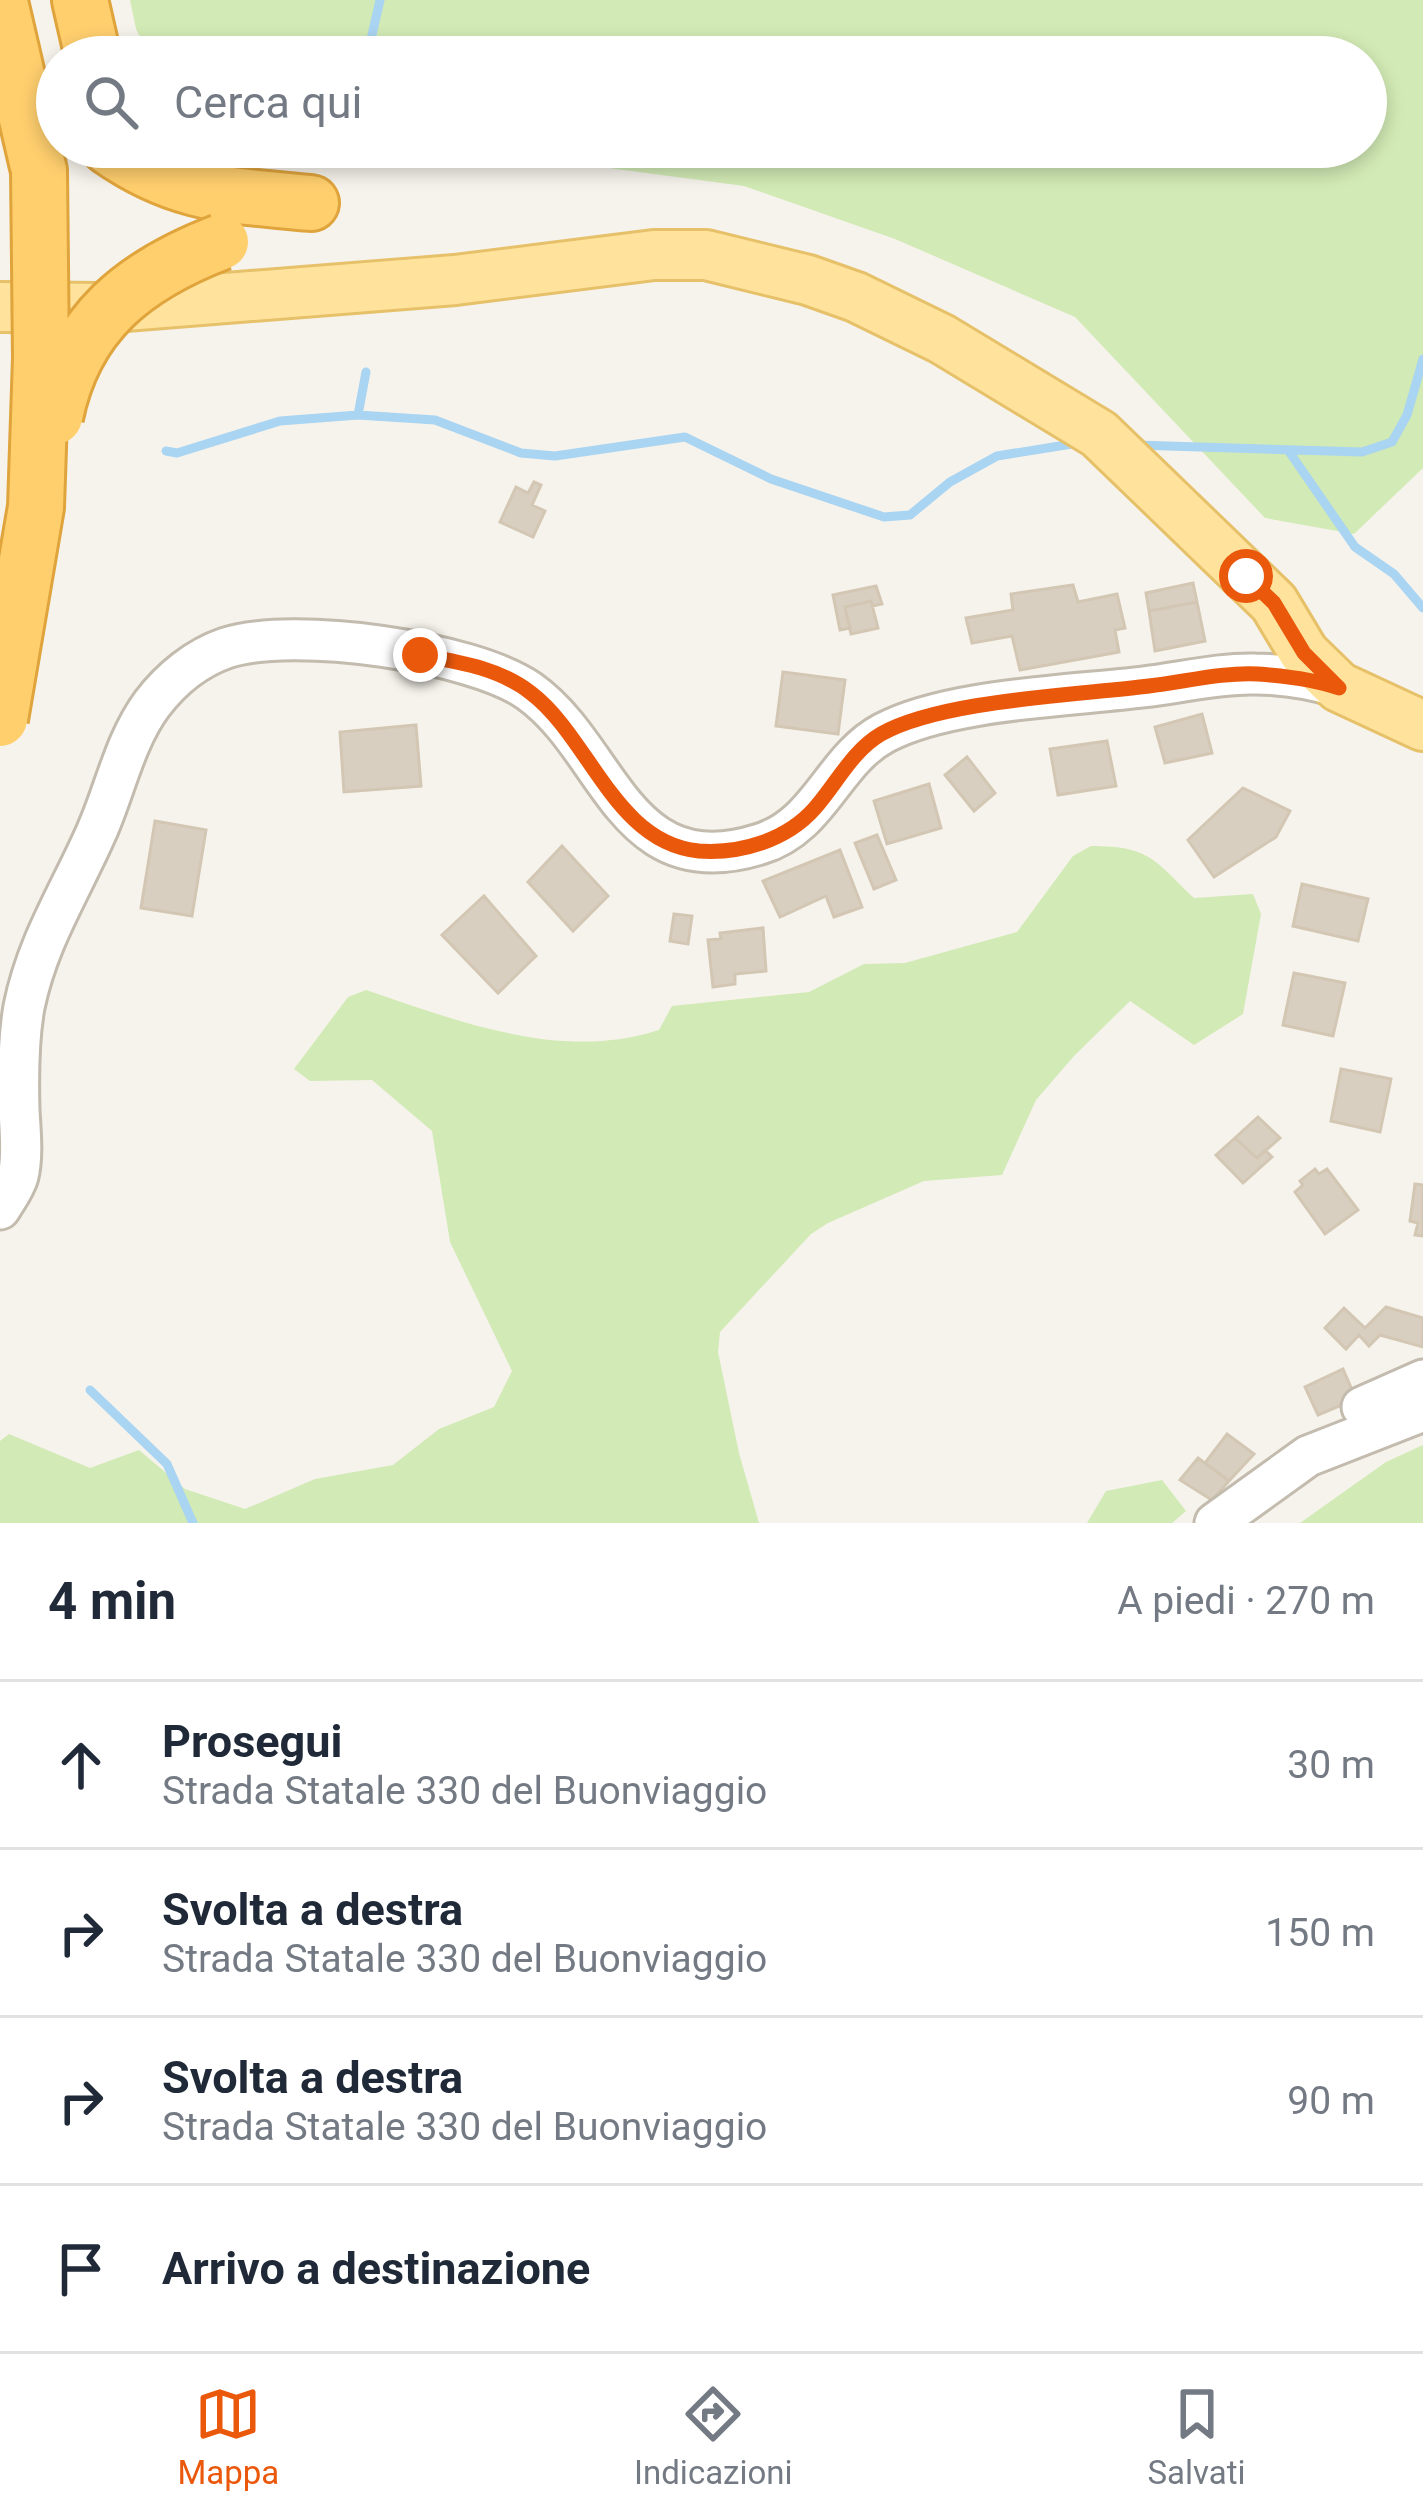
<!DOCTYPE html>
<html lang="it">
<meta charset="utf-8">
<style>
:root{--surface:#fff;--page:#f6f6f7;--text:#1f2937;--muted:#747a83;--line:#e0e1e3;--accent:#ea580c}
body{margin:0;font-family:Roboto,sans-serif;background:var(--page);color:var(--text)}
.stop{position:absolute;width:36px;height:36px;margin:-27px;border:9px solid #ea580c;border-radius:50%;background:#fff}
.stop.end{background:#ea580c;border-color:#fff;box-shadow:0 3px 12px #0008}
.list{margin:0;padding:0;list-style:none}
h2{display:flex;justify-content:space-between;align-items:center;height:156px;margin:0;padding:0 48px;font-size:51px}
h2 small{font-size:39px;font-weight:400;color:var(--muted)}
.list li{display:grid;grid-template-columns:78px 1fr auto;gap:36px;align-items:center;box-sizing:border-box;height:168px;padding:0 48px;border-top:3px solid var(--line)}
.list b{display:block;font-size:45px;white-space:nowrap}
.list p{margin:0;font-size:39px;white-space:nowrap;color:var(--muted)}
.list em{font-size:39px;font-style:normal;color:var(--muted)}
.icon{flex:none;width:66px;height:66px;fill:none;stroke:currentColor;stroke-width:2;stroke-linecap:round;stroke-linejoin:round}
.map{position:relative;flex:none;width:1423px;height:1523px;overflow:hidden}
.search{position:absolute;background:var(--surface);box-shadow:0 6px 18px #0003;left:36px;right:36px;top:36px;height:132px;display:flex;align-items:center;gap:30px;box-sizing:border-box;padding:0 42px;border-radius:66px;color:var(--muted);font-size:45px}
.sheet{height:828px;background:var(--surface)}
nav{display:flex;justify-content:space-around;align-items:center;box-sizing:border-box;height:168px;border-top:3px solid var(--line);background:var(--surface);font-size:33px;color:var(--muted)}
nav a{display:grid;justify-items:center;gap:6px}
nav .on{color:var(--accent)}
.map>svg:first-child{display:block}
</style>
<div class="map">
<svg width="1423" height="1523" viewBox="0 0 1423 1523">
<rect width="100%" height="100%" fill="#f6f3ec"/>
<!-- green -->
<path fill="#d2eab5" d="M130,0H1423V468L1354,534L1265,518L1075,317L895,239L744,186L541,159L255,147H1366V57H150L136,29Z
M1091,846C1150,846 1154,860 1194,898L1253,894L1261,914L1243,1014L1194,1045L1130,1001L1074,1056L1036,1100L1002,1175L924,1181L828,1223L811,1234L720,1332L718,1352L739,1453L759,1523H0V1441L9,1434L90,1468L139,1450L185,1489L245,1509L315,1479L393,1465L439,1429L494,1407L512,1371L450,1242L432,1131L372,1080L310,1081L294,1069L348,997L366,990C458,1021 561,1062 659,1030L672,1006L809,992L864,964L905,963L1017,932L1073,856Z
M1423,1445V1523H1300L1386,1462Z
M1162,1480L1186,1511L1172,1523H1087L1106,1491Z"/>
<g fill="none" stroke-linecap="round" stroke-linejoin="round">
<!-- stream -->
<path stroke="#a9d4f2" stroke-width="9" d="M367,57L380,0
M358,415L366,372
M1136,445L1362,452L1392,442L1407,415L1423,359
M1288,450L1355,547L1394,574L1423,608
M166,451L177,453L280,421L358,415L435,420L521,453L555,456L685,437L771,479L884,517L910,515L950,482L997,456L1078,443
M90,1390L167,1464L193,1523"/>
</g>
<!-- building -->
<path fill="#d8cfc1" stroke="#d3c7b4" stroke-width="3" d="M534,482L541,485L532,505L545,511L533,537L500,522L516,487L528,493Z
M1193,583L1197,602L1149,611L1146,593Z
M1073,585L1078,602L1117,594L1125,628L1115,630L1119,652L1020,670L1012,636L972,643L966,618L1013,610L1011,594Z
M876,586L882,604L873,606L871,601L845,607L850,628L840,630L833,595Z
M871,601L878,628L851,634L845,607Z
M1197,602L1205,641L1155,651L1149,611Z
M783,672L845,680L838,734L776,726Z
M1202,714L1212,753L1165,763L1155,727Z
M416,725L421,786L344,792L340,732Z
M1107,741L1116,786L1058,795L1050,749Z
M967,757L995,793L974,811L945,775Z
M929,784L941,828L887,844L874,801Z
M1243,788L1290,811L1276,837L1214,877L1188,840Z
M155,821L206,830L192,916L141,908Z
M877,835L896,880L874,889L855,843Z
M562,846L608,896L573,931L528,882Z
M840,850L862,907L834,917L826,896L780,917L763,881Z
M1302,884L1368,899L1358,941L1293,926Z
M484,896L536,956L498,993L442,935Z
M674,914L692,916L688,944L670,941Z
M763,928L766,971L735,974V984L713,987L708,940L721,939L720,933Z
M1294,973L1345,983L1333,1036L1283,1025Z
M1341,1069L1391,1079L1380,1132L1331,1121Z
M1258,1117L1280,1138L1257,1158L1235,1138Z
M1235,1138L1257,1158L1265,1150L1272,1157L1243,1183L1216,1155Z
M1315,1169L1319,1174L1327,1169L1358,1210L1325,1234L1295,1192L1303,1185L1300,1181Z
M1415,1184L1423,1185V1236L1415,1235L1418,1223L1410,1221Z
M1386,1307L1423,1318V1347L1380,1335L1369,1346L1359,1335L1346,1349L1325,1328L1344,1308L1365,1328Z
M1343,1369L1356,1399L1318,1415L1305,1387Z
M1227,1434L1254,1454L1229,1481L1205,1463Z
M1198,1458L1229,1481L1212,1500L1180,1480Z"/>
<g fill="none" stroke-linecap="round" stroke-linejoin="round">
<defs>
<path id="minor" d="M0,1209C6,1199 15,1187 18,1176C23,1156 20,1130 19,1110C18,1075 18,1041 24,1007C37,942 70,892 96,833C115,791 124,742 152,704C171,679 197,658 226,648C293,626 472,651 529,691C611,749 623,887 760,844C820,826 833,760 884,733C948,699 1069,696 1143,687C1179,683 1219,673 1255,674C1283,674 1313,679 1339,687
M1362,1407L1423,1380
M1215,1523L1308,1456L1423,1411"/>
<path id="major" d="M0,307L100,308L455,280L654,255H706L808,280L856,297L942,339L1099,434L1274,603L1304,653L1339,687L1423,726"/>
<path id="highway" d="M80,0L93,57
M0,2L39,171
M109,147C179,196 229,195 311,203"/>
</defs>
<!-- minor casing -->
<use href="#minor" stroke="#c2bbae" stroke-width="45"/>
<!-- major casing -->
<use href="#major" stroke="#e6c16a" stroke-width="54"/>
<!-- highway casing -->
<use href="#highway" stroke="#e0a43c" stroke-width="60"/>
<!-- minor -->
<use href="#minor" stroke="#fff" stroke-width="39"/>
<!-- major -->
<use href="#major" stroke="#ffe39c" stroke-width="48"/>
<!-- highway -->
<use href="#highway" stroke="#ffcf6e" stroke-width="54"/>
<defs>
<path id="highway-bridge" d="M55,417C74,322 135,275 221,242
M0,719L36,507L41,358L39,171"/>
</defs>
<!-- highway-bridge casing -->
<use href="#highway-bridge" stroke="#e0a43c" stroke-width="60" stroke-linecap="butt"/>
<!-- highway-bridge -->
<use href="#highway-bridge" stroke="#ffcf6e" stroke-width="54"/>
</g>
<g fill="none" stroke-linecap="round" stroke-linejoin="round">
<!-- route -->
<path stroke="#ea580c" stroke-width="15" d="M420,655C459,662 499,668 531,693C590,738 615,843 699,851C741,854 787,840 815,808C837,783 852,751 881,734C941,700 1078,695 1149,686C1184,682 1223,672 1258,674C1285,676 1313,679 1339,688L1304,653L1274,603L1246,576"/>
</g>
</svg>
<div class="stop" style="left:1246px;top:576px"></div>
<div class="stop end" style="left:420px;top:655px"></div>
<div class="search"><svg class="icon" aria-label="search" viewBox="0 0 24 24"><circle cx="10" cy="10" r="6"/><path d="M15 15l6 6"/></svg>Cerca qui</div>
</div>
<section class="sheet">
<h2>4 min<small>A piedi · 270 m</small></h2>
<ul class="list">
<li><svg class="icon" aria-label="ahead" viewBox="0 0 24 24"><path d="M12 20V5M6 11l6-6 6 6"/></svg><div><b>Prosegui</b><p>Strada Statale 330 del Buonviaggio</p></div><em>30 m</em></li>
<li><svg class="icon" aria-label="right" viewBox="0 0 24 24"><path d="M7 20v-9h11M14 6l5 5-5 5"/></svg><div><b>Svolta a destra</b><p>Strada Statale 330 del Buonviaggio</p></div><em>150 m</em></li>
<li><svg class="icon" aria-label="right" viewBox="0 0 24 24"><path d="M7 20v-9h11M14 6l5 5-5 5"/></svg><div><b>Svolta a destra</b><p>Strada Statale 330 del Buonviaggio</p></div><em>90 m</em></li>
<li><svg class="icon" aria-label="arrive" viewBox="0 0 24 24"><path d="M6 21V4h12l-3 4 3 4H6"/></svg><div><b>Arrivo a destinazione</b></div></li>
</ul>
</section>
<nav>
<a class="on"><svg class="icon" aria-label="map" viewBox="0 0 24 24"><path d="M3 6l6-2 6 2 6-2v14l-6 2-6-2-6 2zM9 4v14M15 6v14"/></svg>Mappa</a>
<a><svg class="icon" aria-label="directions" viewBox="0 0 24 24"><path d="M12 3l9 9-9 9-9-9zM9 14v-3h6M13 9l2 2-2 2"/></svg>Indicazioni</a>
<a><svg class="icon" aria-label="saved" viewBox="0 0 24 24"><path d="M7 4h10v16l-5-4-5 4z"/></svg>Salvati</a>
</nav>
